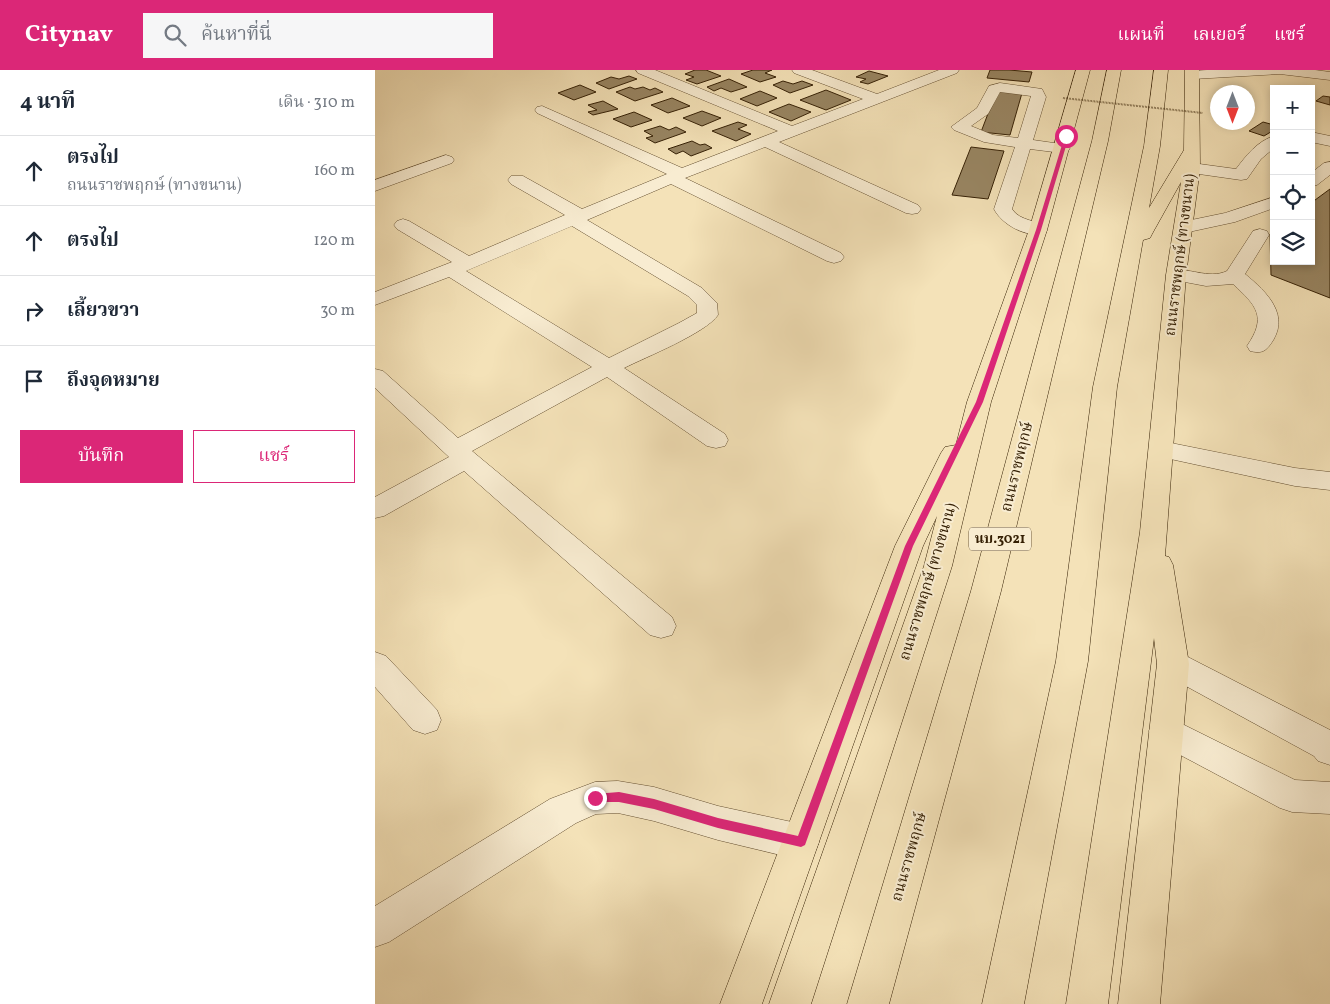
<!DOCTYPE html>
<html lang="th">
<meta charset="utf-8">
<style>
:root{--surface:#fff;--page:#f6f6f7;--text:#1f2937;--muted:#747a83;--line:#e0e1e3;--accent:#db2777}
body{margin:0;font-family:Vollkorn,"Noto Serif Thai",serif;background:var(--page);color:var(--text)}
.controls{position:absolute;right:15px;top:15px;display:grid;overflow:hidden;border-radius:0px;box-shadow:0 2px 8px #0003}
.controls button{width:45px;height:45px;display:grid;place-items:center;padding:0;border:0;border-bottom:1px solid var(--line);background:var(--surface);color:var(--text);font:25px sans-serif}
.compass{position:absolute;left:835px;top:15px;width:45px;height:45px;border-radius:50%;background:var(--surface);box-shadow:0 2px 8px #0003;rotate:180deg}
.stop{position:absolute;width:15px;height:15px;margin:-11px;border:4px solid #db2777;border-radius:50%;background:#fff}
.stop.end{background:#db2777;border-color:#fff;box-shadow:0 1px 5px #0008}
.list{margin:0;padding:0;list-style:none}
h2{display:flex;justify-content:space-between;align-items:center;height:65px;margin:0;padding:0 20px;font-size:21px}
h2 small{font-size:16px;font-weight:400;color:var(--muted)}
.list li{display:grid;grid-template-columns:32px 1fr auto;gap:15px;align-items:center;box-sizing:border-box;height:70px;padding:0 20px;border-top:1px solid var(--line)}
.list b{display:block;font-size:19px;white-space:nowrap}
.list p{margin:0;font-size:16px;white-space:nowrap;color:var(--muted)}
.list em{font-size:16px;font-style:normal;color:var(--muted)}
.actions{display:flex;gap:10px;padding:15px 20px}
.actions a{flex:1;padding:11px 0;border:1px solid var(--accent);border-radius:0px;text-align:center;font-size:18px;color:var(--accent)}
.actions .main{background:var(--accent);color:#fff}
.icon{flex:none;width:28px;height:28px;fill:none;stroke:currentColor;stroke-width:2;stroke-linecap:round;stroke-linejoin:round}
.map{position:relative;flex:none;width:955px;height:934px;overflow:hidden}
header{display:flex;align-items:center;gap:30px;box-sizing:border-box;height:70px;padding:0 25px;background:var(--accent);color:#fff}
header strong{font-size:24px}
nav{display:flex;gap:28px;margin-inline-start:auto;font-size:18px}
.search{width:350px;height:45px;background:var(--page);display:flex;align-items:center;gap:12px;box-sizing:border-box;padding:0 18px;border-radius:0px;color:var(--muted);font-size:19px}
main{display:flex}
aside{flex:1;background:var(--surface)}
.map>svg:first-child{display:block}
</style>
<header>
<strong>Citynav</strong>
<div class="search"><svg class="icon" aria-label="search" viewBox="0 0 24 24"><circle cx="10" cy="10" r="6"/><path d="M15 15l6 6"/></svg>ค้นหาที่นี่</div>
<nav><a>แผนที่</a><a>เลเยอร์</a><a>แชร์</a></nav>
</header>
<main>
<aside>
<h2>4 นาที<small>เดิน · 310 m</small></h2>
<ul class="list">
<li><svg class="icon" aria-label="ahead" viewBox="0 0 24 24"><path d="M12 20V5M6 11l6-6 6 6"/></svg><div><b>ตรงไป</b><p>ถนนราชพฤกษ์ (ทางขนาน)</p></div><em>160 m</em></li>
<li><svg class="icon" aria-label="ahead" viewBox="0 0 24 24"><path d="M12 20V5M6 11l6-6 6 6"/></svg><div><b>ตรงไป</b></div><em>120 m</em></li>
<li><svg class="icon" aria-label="right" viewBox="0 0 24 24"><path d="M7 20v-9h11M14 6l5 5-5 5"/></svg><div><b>เลี้ยวขวา</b></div><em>30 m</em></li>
<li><svg class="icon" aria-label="arrive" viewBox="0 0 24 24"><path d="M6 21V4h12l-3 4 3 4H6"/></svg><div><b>ถึงจุดหมาย</b></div></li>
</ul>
<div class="actions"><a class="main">บันทึก</a><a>แชร์</a></div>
</aside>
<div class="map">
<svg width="955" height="934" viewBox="0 0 955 934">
<rect width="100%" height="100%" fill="#f4e2b8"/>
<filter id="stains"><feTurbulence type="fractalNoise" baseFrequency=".004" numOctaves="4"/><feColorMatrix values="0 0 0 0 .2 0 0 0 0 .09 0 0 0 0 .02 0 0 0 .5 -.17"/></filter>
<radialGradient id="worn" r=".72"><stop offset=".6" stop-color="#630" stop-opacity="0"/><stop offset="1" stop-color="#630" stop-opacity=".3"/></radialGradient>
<!-- building -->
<path fill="#988562" stroke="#352005" d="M320,0H331L346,6L322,14L311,10L319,7L310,4Z
M378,0H397L390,3L401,7L385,12L366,4Z
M615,0H634L657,2L654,12L612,8Z
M494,1L513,6L493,14L485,12L491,9L481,7Z
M254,6L262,9L234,19L221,13L236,7L244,9Z
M354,9L372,17L356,22L346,18L339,21L332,17Z
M408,11L418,14L427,11L438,15L415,23L398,15Z
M205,15L221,22L199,30L183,23Z
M255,17L260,19L268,17L275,20L280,18L288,22L260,31L241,22Z
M451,20L476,30L451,40L425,30Z
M622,20L647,23L635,65L606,62Z
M385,21L402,28L382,36L365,29Z
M948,26L955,27V35L941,31Z
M297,28L315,36L293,43L276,35Z
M228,31L243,39L218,45L213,42L222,40L213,35Z
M414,34L436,42L416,51L394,42Z
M327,41L346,48L327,56L308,48Z
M259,42L277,50L256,57L238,49Z
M363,52L372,55L363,59L376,64L361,71L337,61Z
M888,52L899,55V60L889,66L874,61Z
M285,56L294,60L301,57L311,62L280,73L271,68L278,66L269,61Z
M317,71L325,75L330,74L337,78L316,86L308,81L301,84L293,79Z
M596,77L629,81L613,129L577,125Z
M955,119V228L896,205L895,164L899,161V191H936V133Z"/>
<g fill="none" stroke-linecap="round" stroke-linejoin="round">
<defs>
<path id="minor" d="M261,0H280L417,56L488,29L419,3L417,0H437L502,24L564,0H584L582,3L404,72L543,135L546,139L543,143L537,144L531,143L390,77L310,108L466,183L469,187L466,191L459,193L452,191L296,114L212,150L327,218L342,233L343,245C331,263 271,287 249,298L350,364L353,370L350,376L341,378L332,376L232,307L97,381L297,547L301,556L297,565L286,568L275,565L89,401L9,446L0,448V427L74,387L0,318V299L8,301L83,368L217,297L74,207L0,235V222L77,192L22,159L19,155L22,151L28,149L34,151L94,186L190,145L136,114L133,110L136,106H148L207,139L292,104L162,43L160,40L162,37L167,36L307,98L403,61L263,3ZM197,156L313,226L322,235V243L304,253L234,288L91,201Z
M832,0H940L955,2V10L905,4L818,9L811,5L818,1Z
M625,13L667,19L671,27L658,70L693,75L695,78L693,81L687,83L655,79L637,139C645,152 664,149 672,160L670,164C652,168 627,155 619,139L640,77L609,72L579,60L576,57L602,38L614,16ZM625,22L656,26L643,68L618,65L596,56L613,44Z
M936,62L955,66V76L936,72Z
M899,66V78L886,89L872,109L866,110L817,103L811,102L809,98L811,94L817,93L861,99C871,86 882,71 899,66Z
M71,85L77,87L79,90L77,93L0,121V110Z
M955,92V105L942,115L936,116V103L949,93Z
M899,127V138L860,152L809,163L802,161L800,157L802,153L850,143Z
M885,159L892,161L894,165L870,204C892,222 917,246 895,275C889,283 884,283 875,281L872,276C892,247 882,236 858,214L831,216L794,209L791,205L794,201C813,196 833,210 852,201L878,161Z
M786,371L920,398L955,402V420L920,416L777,385L774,379L777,373Z
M798,581L809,585L955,660V695L943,691L939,686L787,603L782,594L787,585Z
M0,582L11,586L62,640L66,650L62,660L50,664L38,660L0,617Z
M791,646L920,710L955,712V744L917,742L905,738L779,671L774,661L779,651Z
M243,711L279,717L343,736L426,754L439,760L444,772L439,784L426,790L343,770L279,751L243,743L221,744L201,753L14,872L0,877V836L175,729L220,712Z"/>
<path id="major" d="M701,0H715L672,160L616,332L577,496L436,934H394L549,496L562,446L548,476L387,934H345L520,476L566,383L570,377L581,375L592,332L654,160Z
M732,0H746L733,71L626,521L514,934H472L596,521L717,71Z
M779,0H793L785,76L774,138L809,80L810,0H824L825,98L811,205L790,486L794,487L798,495L814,594L785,934H743L782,594L779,568L733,934H691L765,462L791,205L806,112L777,164L775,168L768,170L742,317L713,591L649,934H607L681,591L718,317L769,76Z"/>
</defs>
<!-- minor casing -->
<use href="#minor" stroke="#655032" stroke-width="1"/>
<!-- major casing -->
<use href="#major" stroke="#352005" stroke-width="1"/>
<!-- minor -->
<use href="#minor" fill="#f8ecd1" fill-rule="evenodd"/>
<!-- major -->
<use href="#major" fill="#f4e2b8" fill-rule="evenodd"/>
<!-- path-bridge -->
<path stroke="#352005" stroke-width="2" stroke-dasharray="0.5 1" stroke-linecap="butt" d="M688,28L828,43"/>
</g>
<!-- route -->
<path fill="#db2777" d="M690,65L694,66L666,160L608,332L538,476L430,775L426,777L343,758L279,739L244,732H217L215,728L220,724L244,722L279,729L343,748L423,766L530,476L601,332L661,160Z"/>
<g text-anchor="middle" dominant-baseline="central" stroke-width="4" stroke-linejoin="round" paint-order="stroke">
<!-- shield labels -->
<rect fill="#f8ecd1" stroke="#705d42" stroke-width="1" x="594" y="457.5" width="62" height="23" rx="4"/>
<g font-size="14" font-weight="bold" fill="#352005">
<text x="625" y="469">นบ.3021</text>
</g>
<!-- street labels -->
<g font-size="15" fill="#352005" stroke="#f8ecd1">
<text transform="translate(806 185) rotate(-83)">ถนนราชพฤกษ์ (ทางขนาน)</text>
<text transform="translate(643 397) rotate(-76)">ถนนราชพฤกษ์</text>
<text transform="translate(554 512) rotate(-73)">ถนนราชพฤกษ์ (ทางขนาน)</text>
<text transform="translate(535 787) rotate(-74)">ถนนราชพฤกษ์</text>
</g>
</g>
<rect width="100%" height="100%" filter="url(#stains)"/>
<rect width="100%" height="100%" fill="url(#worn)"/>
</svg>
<div class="controls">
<button>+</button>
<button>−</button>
<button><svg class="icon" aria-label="locate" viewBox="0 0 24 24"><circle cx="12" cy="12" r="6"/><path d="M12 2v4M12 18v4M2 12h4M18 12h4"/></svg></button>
<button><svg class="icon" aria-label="layers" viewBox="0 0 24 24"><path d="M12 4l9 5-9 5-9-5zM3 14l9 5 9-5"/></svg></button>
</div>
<svg class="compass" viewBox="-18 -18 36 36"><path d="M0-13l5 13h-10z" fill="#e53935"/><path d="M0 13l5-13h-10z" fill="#747a83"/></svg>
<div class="stop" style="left:691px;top:66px"></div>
<div class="stop end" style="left:220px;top:728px"></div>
</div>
</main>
